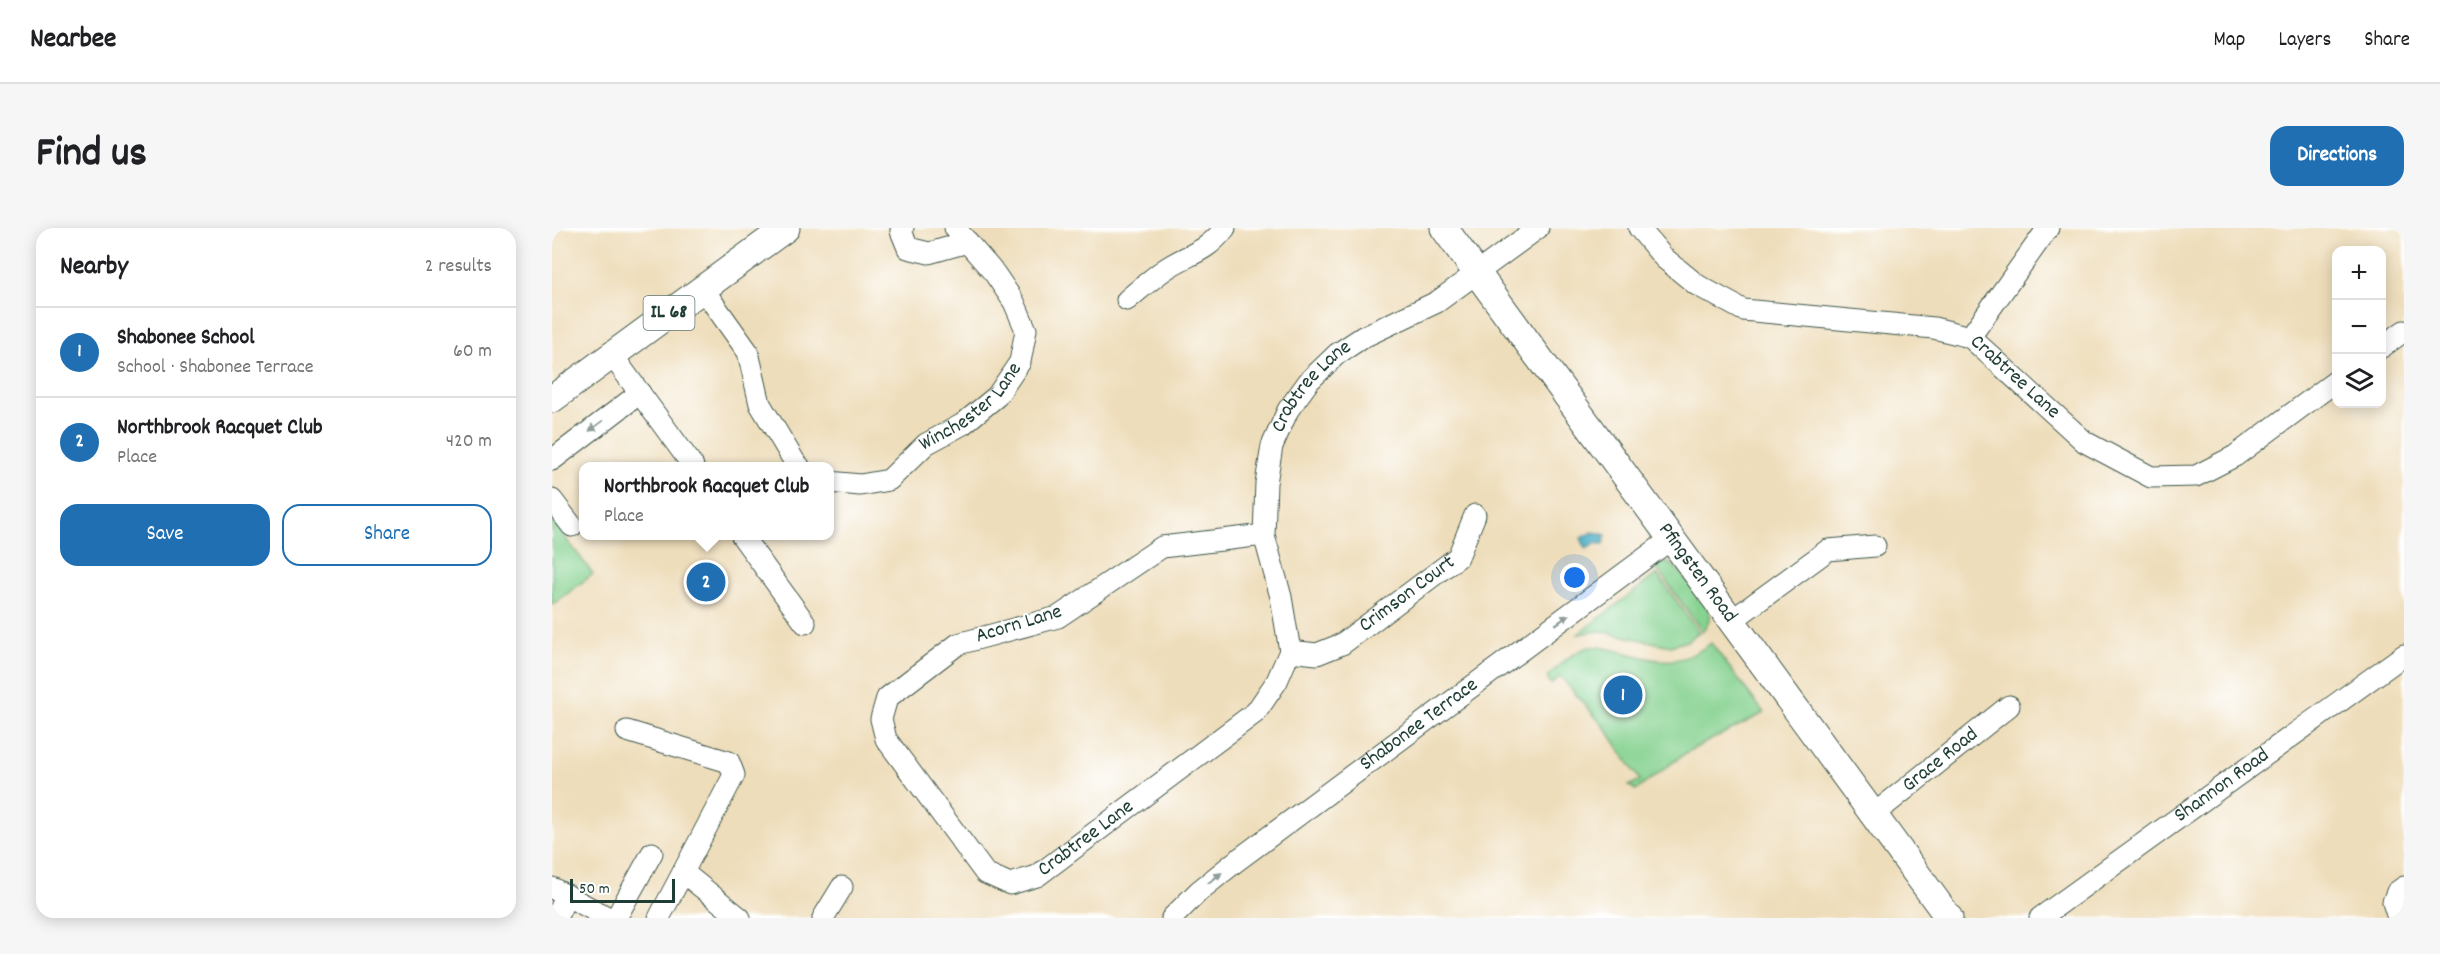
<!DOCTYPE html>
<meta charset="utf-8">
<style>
:root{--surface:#fff;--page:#f6f6f6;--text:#202124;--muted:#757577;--line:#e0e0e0;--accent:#1f6fb2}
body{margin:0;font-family:Dekko,sans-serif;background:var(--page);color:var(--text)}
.controls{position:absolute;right:18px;top:18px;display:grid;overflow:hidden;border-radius:12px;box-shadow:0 3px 15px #0003}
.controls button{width:54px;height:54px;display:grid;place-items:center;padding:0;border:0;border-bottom:2px solid var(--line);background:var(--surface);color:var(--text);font:30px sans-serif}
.scale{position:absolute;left:18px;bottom:15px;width:105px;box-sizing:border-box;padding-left:6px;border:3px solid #1f3d34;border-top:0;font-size:16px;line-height:21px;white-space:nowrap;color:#1f3d34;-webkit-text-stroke:4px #fff;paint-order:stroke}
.you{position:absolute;left:1023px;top:350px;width:21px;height:21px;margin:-15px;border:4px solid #fff;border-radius:50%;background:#1a73e8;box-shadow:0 0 0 9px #1a73e833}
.badge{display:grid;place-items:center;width:39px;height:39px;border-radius:50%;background:var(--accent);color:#fff;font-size:20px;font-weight:700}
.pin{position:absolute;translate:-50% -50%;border:3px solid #fff;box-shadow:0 2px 6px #0006}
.popup{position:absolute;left:27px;top:234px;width:255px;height:78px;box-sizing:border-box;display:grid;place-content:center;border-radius:12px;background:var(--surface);filter:drop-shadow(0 2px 4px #0005);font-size:20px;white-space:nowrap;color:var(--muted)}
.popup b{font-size:22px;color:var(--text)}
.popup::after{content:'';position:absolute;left:50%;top:100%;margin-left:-12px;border:12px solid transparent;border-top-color:var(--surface)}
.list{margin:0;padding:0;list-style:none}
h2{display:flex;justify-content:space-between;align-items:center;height:78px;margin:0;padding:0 24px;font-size:26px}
h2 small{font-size:20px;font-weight:400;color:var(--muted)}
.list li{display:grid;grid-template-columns:39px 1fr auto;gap:18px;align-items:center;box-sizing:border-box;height:90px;padding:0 24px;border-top:2px solid var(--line)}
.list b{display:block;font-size:22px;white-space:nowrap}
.list p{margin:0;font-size:20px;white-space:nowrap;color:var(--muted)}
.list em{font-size:20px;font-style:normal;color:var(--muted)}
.actions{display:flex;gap:12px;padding:18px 24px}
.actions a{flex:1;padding:14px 0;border:2px solid var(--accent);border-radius:18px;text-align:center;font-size:21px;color:var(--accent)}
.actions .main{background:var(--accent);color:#fff}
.icon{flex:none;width:33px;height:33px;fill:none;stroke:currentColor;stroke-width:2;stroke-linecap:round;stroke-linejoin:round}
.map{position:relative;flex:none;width:1852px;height:690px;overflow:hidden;border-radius:18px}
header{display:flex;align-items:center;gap:36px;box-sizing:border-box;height:84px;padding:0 30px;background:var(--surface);border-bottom:2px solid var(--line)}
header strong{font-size:28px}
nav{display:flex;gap:33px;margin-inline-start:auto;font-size:21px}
.intro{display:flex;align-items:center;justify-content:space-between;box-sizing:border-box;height:144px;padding:0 36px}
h1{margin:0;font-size:42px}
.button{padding:15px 27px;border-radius:18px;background:var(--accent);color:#fff;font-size:21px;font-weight:700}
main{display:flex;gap:36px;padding:0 36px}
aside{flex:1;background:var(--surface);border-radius:18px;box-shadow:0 3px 15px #0003}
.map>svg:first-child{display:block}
</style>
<header>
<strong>Nearbee</strong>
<nav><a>Map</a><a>Layers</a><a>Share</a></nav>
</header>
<div class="intro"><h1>Find us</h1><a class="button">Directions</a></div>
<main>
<aside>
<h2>Nearby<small>2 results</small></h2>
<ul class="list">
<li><span class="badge">1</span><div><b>Shabonee School</b><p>School · Shabonee Terrace</p></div><em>60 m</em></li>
<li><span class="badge">2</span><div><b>Northbrook Racquet Club</b><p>Place</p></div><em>420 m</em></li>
</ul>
<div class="actions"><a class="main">Save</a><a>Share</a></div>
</aside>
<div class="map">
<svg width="1852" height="690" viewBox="0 0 1852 690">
<rect width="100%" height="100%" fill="#fff"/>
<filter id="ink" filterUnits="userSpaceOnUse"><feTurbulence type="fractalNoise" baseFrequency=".0167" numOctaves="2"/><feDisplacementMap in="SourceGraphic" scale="12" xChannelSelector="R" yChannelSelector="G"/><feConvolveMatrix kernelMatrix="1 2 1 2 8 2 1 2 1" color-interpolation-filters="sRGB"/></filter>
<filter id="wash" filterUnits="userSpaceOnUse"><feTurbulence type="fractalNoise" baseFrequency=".008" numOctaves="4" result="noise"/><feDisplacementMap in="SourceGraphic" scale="24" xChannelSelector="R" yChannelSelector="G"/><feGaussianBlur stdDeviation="1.35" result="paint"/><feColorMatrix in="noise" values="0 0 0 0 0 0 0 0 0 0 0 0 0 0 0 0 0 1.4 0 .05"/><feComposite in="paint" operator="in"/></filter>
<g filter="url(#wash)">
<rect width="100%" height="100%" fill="#eeddba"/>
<!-- green -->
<path fill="#86d290" stroke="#528862" stroke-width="1.5" d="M0,292L41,346L0,377Z
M1115,334C1126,339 1156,374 1158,386C1159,393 1155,398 1150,403L1101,335Z
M1105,346L1147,404L1135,413L1118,418L1048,403L1026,406Z
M1159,415L1212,485L1135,524L1084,562L1077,558L1088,552L1054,501L1008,448L999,456L996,452V448C1007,438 1021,424 1034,420C1044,417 1053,420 1062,422C1104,431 1121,443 1159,415Z"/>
<!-- water -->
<path fill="#42a9c2" stroke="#30737b" stroke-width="1.5" d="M1041,304L1054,307L1051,317L1045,315L1034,321L1029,310Z"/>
</g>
<g filter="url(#ink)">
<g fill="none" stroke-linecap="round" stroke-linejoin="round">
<defs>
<g id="minor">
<path d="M351,0L349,3L356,20L377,25L416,14"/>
<path id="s1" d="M1087,0L1112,30L1145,57L1191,82L1382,100L1418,109L1533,214L1599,249L1644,248L1683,228L1784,153"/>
<path d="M151,61L196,124L208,176L244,236L247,238"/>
<path d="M575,72C587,62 599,51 612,42C636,25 652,27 673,0"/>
<path d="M1418,109L1496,0"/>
<path d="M1830,119L1852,103"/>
<path d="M60,127L141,238"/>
<path d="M0,232L88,165"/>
<path id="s2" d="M277,254L308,257L337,252L374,216L411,196L445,168L468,134L474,102L462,74L443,46L403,0"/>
<path d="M0,272L20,298"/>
<path id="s3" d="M712,307L610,319L506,389L406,416L335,470L329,491L334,511L433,645L458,656L485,648L704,484L725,453L738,423L729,369L712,307L714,255L720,218L736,182L757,153L785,126L811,109L885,74L986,0"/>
<path d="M190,308L253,395"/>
<path d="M1179,393L1276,322L1323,318"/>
<path id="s4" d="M738,423L765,426L790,416L906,329L923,287"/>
<path d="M75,503L177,534L182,547L107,690"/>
<path id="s5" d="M1321,587L1457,478"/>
<path d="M132,645L188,690"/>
<path d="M0,660L57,690"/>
<path d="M6,686L15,667"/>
<path d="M64,690L100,625"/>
<path d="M271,690L290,659"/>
<path id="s6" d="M620,690L647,663L683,634L1119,311"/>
<path id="s7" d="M1488,690L1852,427"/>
<path d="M1846,690L1841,674L1845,664L1852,659"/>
</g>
<g id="major">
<path id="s8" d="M892,0L1397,690"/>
<path d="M0,171L234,0"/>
</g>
</defs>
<!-- minor casing -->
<use href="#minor" stroke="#3e5548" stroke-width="23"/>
<!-- major casing -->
<use href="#major" stroke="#3e5548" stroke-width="29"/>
<!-- minor -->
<use href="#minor" stroke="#fff" stroke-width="21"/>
<!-- major -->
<use href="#major" stroke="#fff" stroke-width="27"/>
</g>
<!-- one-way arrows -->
<defs><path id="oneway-solid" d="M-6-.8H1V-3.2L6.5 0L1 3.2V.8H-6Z" transform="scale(1.5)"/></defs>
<g fill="#8f9e9a">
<use href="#oneway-solid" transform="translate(44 198) rotate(143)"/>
<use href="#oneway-solid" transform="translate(1010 392) rotate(-36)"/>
<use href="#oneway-solid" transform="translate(663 650) rotate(-38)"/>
</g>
</g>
<g text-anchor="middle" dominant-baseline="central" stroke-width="4.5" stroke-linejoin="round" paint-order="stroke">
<!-- shield labels -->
<rect fill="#fff" stroke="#627771" stroke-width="1.5" x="91.5" y="68" width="51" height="34" rx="4.5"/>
<g font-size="20" font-weight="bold" fill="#1f3d34">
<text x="117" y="85">IL 68</text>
</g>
<!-- street labels -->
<g font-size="21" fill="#1f3d34" stroke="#fff">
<text stroke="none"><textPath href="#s1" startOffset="423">Crabtree Lane</textPath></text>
<text stroke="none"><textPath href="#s3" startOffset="1310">Crabtree Lane</textPath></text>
<text stroke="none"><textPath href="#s2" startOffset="171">Winchester Lane</textPath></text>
<text stroke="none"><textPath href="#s8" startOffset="428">Pfingsten Road</textPath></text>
<text stroke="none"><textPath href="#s4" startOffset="136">Crimson Court</textPath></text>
<text transform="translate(467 397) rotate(-17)">Acorn Lane</text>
<text stroke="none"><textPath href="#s6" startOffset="314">Shabonee Terrace</textPath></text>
<text stroke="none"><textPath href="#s5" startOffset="87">Grace Road</textPath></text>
<text stroke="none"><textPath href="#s7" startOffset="225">Shannon Road</textPath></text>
<text stroke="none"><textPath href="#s3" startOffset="747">Crabtree Lane</textPath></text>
</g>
</g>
</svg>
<div class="controls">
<button>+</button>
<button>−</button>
<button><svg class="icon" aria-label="layers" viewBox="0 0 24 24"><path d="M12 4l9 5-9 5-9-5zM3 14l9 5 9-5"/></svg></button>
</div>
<div class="scale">50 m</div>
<div class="you"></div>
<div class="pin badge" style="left:1071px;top:467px">1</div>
<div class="pin badge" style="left:154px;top:354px">2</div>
<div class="popup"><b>Northbrook Racquet Club</b>Place</div>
</div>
</main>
